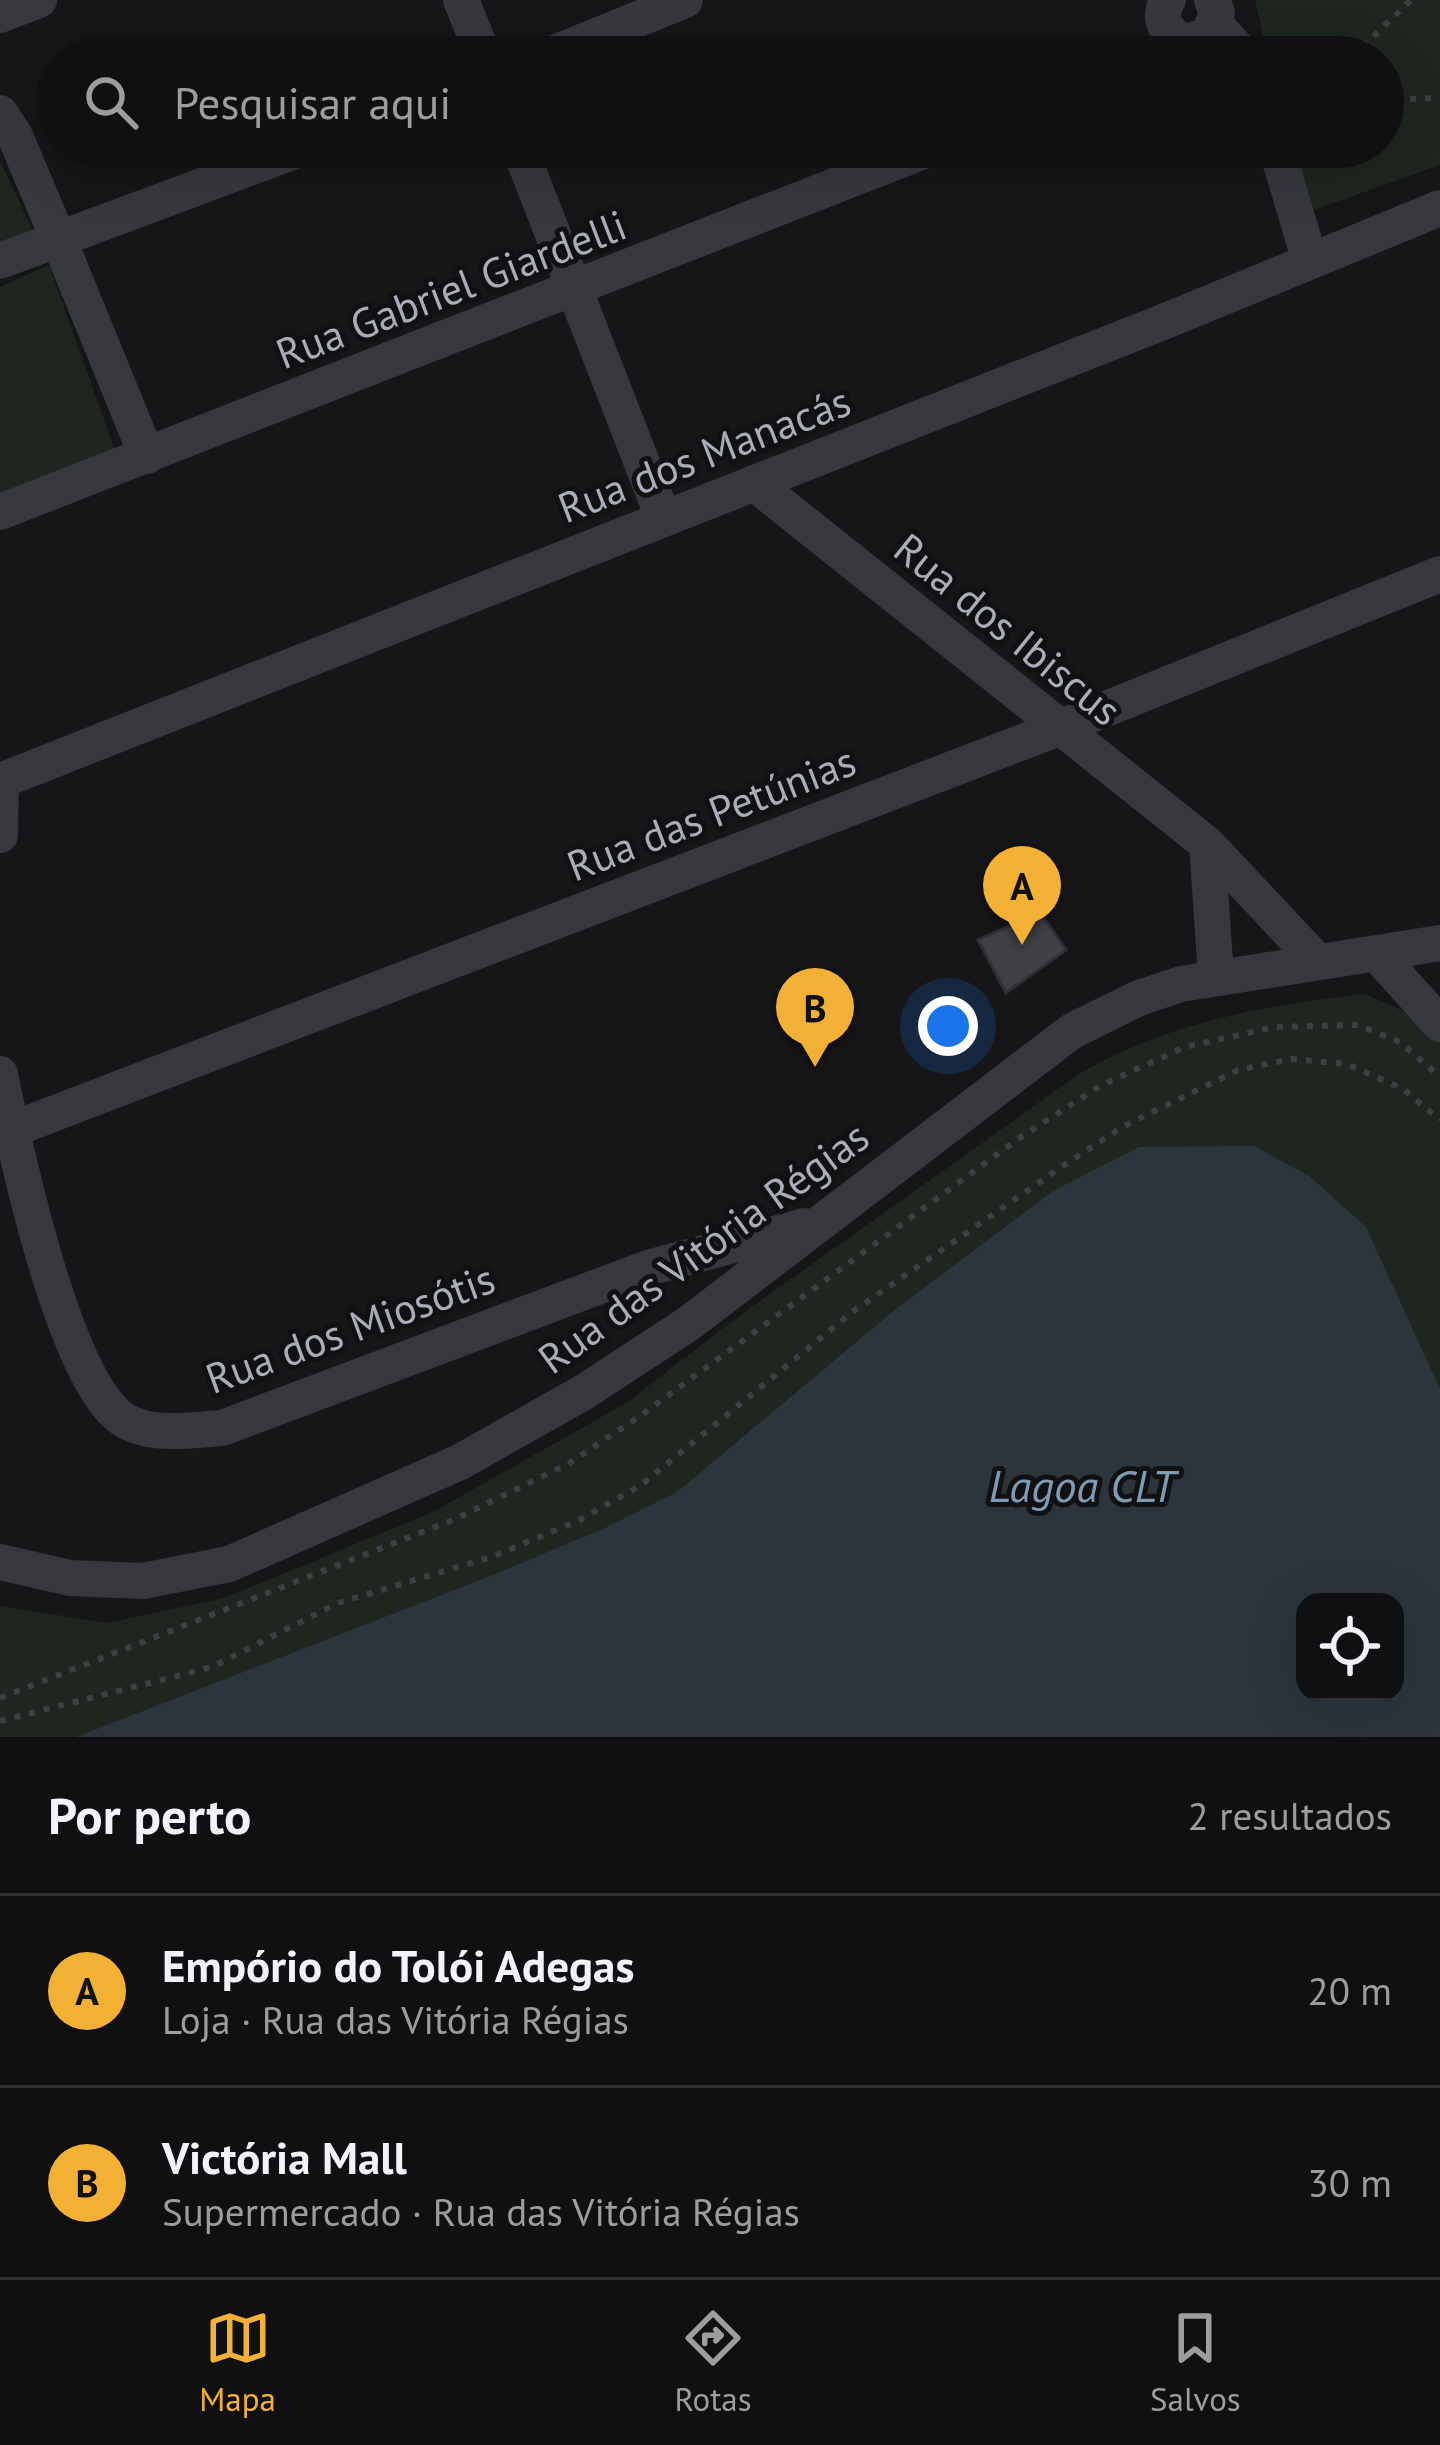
<!DOCTYPE html>
<html lang="pt">
<meta charset="utf-8">
<style>
:root{--surface:#101012;--page:#1e1e20;--text:#f1f3f6;--muted:#9c9d9f;--line:#303032;--accent:#f2b134}
body{margin:0;font-family:"PT Sans",sans-serif;background:var(--page);color:var(--text)}
.controls{position:absolute;right:36px;bottom:36px;display:grid;overflow:hidden;border-radius:24px;box-shadow:0 12px 48px #0002}
.controls button{width:108px;height:108px;display:grid;place-items:center;padding:0;border:0;border-bottom:3px solid var(--line);background:var(--surface);color:var(--text);font:60px sans-serif}
.you{position:absolute;left:948px;top:1026px;width:42px;height:42px;margin:-30px;border:9px solid #fff;border-radius:50%;background:#1a73e8;box-shadow:0 0 0 18px #1a73e833}
.badge{display:grid;place-items:center;width:78px;height:78px;border-radius:50%;background:var(--accent);color:#111;font-size:39px;font-weight:700}
.pin{position:absolute;translate:-50% -99px;filter:drop-shadow(0 3px 6px #0008)}
.pin::after{content:'';position:absolute;top:63px;width:42px;height:36px;background:inherit;clip-path:polygon(0 0,100% 0,50% 100%)}
.list{margin:0;padding:0;list-style:none}
h2{display:flex;justify-content:space-between;align-items:center;height:156px;margin:0;padding:0 48px;font-size:51px}
h2 small{font-size:39px;font-weight:400;color:var(--muted)}
.list li{display:grid;grid-template-columns:78px 1fr auto;gap:36px;align-items:center;box-sizing:border-box;height:192px;padding:0 48px;border-top:3px solid var(--line)}
.list b{display:block;font-size:45px;white-space:nowrap}
.list p{margin:0;font-size:39px;white-space:nowrap;color:var(--muted)}
.list em{font-size:39px;font-style:normal;color:var(--muted)}
.icon{flex:none;width:66px;height:66px;fill:none;stroke:currentColor;stroke-width:2;stroke-linecap:round;stroke-linejoin:round}
.map{position:relative;flex:none;width:1440px;height:1737px;overflow:hidden}
.search{position:absolute;background:var(--surface);box-shadow:0 12px 48px #0002;left:36px;right:36px;top:36px;height:132px;display:flex;align-items:center;gap:30px;box-sizing:border-box;padding:0 42px;border-radius:66px;color:var(--muted);font-size:45px}
.sheet{height:540px;background:var(--surface)}
nav{display:flex;justify-content:space-around;align-items:center;box-sizing:border-box;height:168px;border-top:3px solid var(--line);background:var(--surface);font-size:33px;color:var(--muted)}
nav a{display:grid;justify-items:center;gap:6px}
nav .on{color:var(--accent)}
.map>svg:first-child{display:block}
</style>
<div class="map">
<svg width="1440" height="1737" viewBox="0 0 1440 1737">
<rect width="100%" height="100%" fill="#161618"/>
<!-- green -->
<path fill="#1e261f" fill-rule="evenodd" d="M1255,0H1440V165L1308,212L1291,147H1383V57H1268Z
M0,161L34,233L0,247Z
M49,265L117,456L0,499V287Z
M1365,994L1410,1014L1440,1040V1737H0V1606L107,1623L224,1598L433,1512L626,1403L743,1313L1079,1074C1169,1022 1264,1005 1365,994ZM1305,1602H1395V1692H1305Z"/>
<!-- water -->
<path fill="#2c353c" fill-rule="evenodd" d="M1254,1146L1309,1176L1366,1227L1440,1389V1737H76L493,1575L607,1527L677,1492L896,1309L1053,1191L1139,1147ZM1305,1602H1395V1692H1305Z"/>
<!-- building -->
<path fill="#404145" stroke="#303034" stroke-width="3" d="M1033,902L1066,950L1006,993L978,940L1007,927Z"/>
<g fill="none" stroke-linecap="round" stroke-linejoin="round">
<!-- path -->
<path stroke="#3d3f44" stroke-width="6" stroke-dasharray="6 9" stroke-linecap="butt" d="M1352,57L1411,0
M1383,111L1406,99L1440,98
M0,1698L453,1520L568,1464L640,1416L1018,1139L1100,1086L1185,1047L1275,1027L1358,1025L1400,1042L1440,1077
M0,1721L212,1667L338,1603L494,1556L580,1520L641,1485L855,1310L1060,1168L1124,1126L1238,1070L1291,1059L1347,1064L1403,1089L1440,1120"/>
<!-- minor -->
<path stroke="#37383d" stroke-width="36" d="M461,0L484,57
M1168,0C1156,19 1167,35 1186,42L1209,35L1217,13L1212,0
M0,15L39,0
M1215,24L1245,57
M545,57L685,0
M0,113L15,136L58,238L147,456
M519,147L663,517
M1276,147L1310,261
M0,261L306,147
M754,483L1207,844L1317,961
M0,512L934,147
M0,781L1168,320L1440,208
M0,835L1,781
M1207,844L1216,976
M1376,953L1440,1024
M0,1074C16,1153 60,1359 115,1413C142,1439 189,1430 222,1428L648,1268L805,1226
M11,1130L1059,728L1440,574
M0,1562L70,1578L143,1581L229,1564L460,1462L584,1392L688,1324L1072,1031L1139,998L1181,984L1440,943"/>
</g>
<g text-anchor="middle" dominant-baseline="central" stroke-width="10" stroke-linejoin="round" paint-order="stroke">
<!-- street labels -->
<g font-size="42" fill="#a8adb8" stroke="#111113">
<text transform="translate(451 289) rotate(-21)">Rua Gabriel Giardelli</text>
<text transform="translate(704 454) rotate(-21)">Rua dos Manacás</text>
<text transform="translate(1008 629) rotate(39)">Rua dos Ibiscus</text>
<text transform="translate(711 813) rotate(-21)">Rua das Petúnias</text>
<text transform="translate(703 1247) rotate(-36)">Rua das Vitória Régias</text>
<text transform="translate(350 1328) rotate(-20)">Rua dos Miosótis</text>
</g>
<!-- water labels -->
<g font-size="45" font-style="italic" fill="#7f9bb3" stroke="#111113">
<text x="1082" y="1485">Lagoa CLT</text>
</g>
</g>
</svg>
<div class="controls">
<button><svg class="icon" aria-label="locate" viewBox="0 0 24 24"><circle cx="12" cy="12" r="6"/><path d="M12 2v4M12 18v4M2 12h4M18 12h4"/></svg></button>
</div>
<div class="you"></div>
<div class="pin badge" style="left:1022px;top:945px">A</div>
<div class="pin badge" style="left:815px;top:1067px">B</div>
<div class="search"><svg class="icon" aria-label="search" viewBox="0 0 24 24"><circle cx="10" cy="10" r="6"/><path d="M15 15l6 6"/></svg>Pesquisar aqui</div>
</div>
<section class="sheet">
<h2>Por perto<small>2 resultados</small></h2>
<ul class="list">
<li><span class="badge">A</span><div><b>Empório do Tolói Adegas</b><p>Loja · Rua das Vitória Régias</p></div><em>20 m</em></li>
<li><span class="badge">B</span><div><b>Victória Mall</b><p>Supermercado · Rua das Vitória Régias</p></div><em>30 m</em></li>
</ul>
</section>
<nav>
<a class="on"><svg class="icon" aria-label="map" viewBox="0 0 24 24"><path d="M3 6l6-2 6 2 6-2v14l-6 2-6-2-6 2zM9 4v14M15 6v14"/></svg>Mapa</a>
<a><svg class="icon" aria-label="directions" viewBox="0 0 24 24"><path d="M12 3l9 9-9 9-9-9zM9 14v-3h6M13 9l2 2-2 2"/></svg>Rotas</a>
<a><svg class="icon" aria-label="saved" viewBox="0 0 24 24"><path d="M7 4h10v16l-5-4-5 4z"/></svg>Salvos</a>
</nav>
